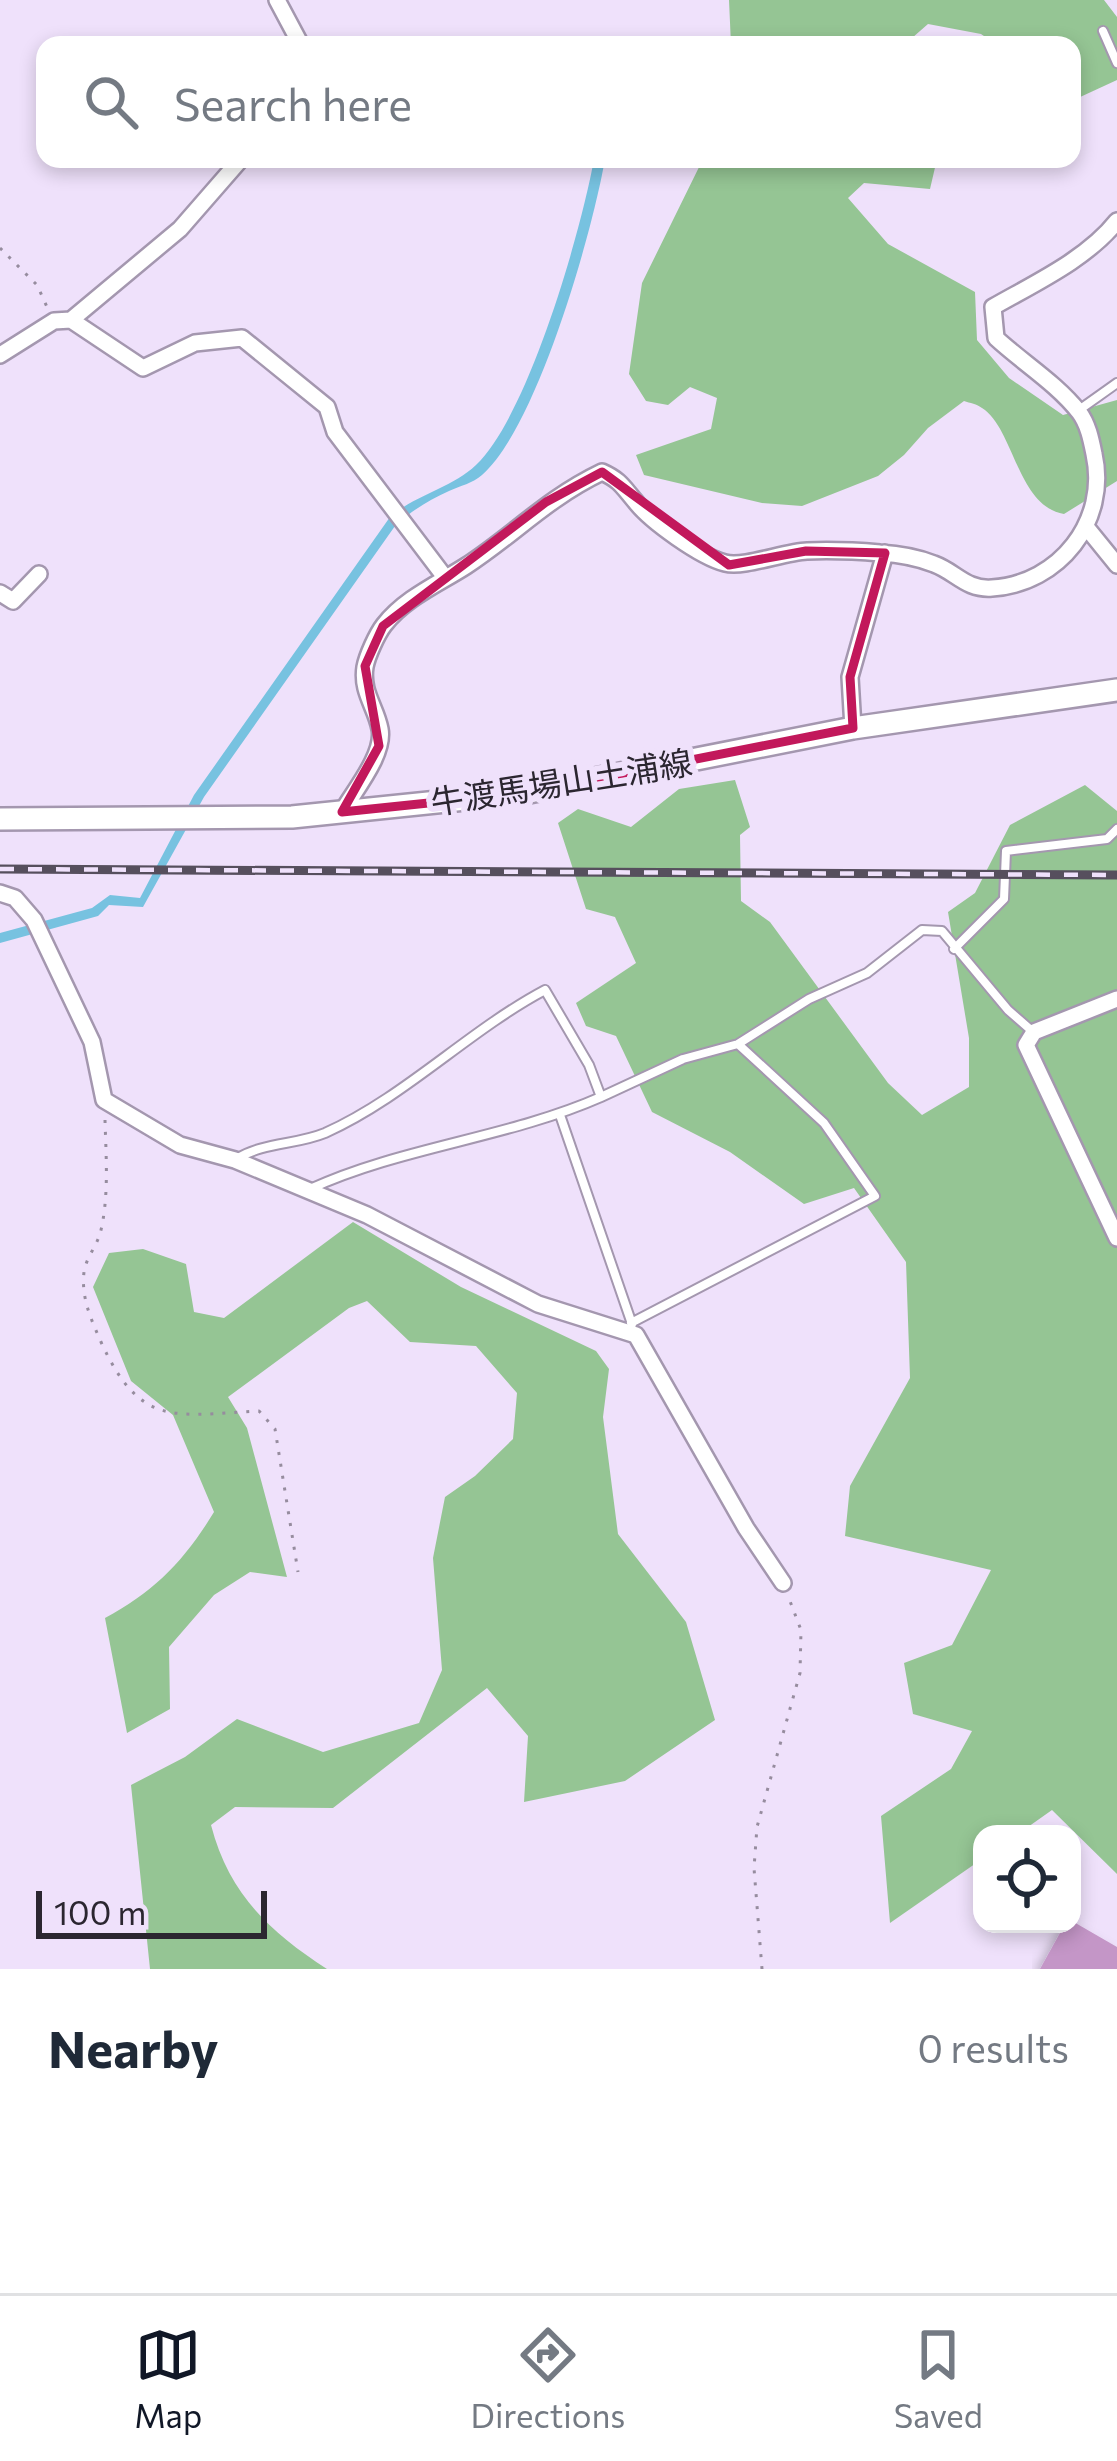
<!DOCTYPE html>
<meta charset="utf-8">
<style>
:root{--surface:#fff;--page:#f6f6f7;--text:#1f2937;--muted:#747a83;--line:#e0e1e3;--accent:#111827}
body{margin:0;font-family:Commissioner,"Noto Sans JP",sans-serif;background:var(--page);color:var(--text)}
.controls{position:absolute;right:36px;bottom:36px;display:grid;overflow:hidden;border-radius:24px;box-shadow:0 6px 18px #0003}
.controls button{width:108px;height:108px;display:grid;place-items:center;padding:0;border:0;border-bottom:3px solid var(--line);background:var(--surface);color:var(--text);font:60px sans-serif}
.scale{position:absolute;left:36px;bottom:30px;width:231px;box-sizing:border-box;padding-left:12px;border:6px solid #2b2630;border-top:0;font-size:33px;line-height:42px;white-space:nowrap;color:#2b2630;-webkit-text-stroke:9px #efe1fb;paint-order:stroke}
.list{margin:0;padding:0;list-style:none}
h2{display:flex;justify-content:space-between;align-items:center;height:156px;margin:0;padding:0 48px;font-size:51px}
h2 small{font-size:39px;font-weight:400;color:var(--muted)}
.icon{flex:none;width:66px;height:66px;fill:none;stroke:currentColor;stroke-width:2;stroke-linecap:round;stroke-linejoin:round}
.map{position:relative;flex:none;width:1117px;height:1969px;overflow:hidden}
.search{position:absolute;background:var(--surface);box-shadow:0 6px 18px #0003;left:36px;right:36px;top:36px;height:132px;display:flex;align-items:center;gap:30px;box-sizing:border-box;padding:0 42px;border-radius:24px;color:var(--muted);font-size:45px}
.sheet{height:324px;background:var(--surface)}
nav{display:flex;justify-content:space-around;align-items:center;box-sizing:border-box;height:168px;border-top:3px solid var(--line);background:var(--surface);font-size:33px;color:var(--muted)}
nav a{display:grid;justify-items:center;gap:6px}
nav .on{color:var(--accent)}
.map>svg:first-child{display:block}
</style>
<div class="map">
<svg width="1117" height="1969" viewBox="0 0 1117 1969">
<defs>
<filter id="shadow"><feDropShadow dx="-5.5" dy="5.5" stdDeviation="6" flood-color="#0004"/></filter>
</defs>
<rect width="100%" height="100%" fill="#efe1fb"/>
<!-- forest -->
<path fill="#95c594" d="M729,0H1104L1117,17V80L1078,98L1072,95V45H997L981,34L928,24L904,45H731Z
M703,159H937L930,189L864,183L848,198L888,244L975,292L977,340L1009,378L1063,415L1117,400V481L1064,514C1017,506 1014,428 982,408C977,404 970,403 964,401L928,428L904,455L878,476L802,506L762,503L644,475L636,455L711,429L717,398L690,387L668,405L646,401L629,374L642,283Z
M735,780L750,827L740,835L741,901L770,922L888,1083L922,1115L969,1087V1038L948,912L975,893L1010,825L1085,785L1117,811V1874L1052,1810L1018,1834H982V1859L890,1923L881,1816L951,1769L972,1731L913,1714L904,1663L952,1645L991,1570L845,1536L850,1486L910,1378L906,1262L854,1188L804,1204L730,1152L652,1112L616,1036L586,1026L576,1003L636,963L615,917L586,909L558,823L578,809L631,827L679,789Z
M353,1222L461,1287L596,1351L609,1369L603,1417L618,1534L686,1622L715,1720L625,1781L524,1802L528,1736L487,1688L333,1808L235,1807L211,1825C229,1894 269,1931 327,1969H150L131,1785L185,1757L237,1719L323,1752L419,1723L442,1670L433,1558L445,1497L475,1476L513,1439L517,1393L476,1346L410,1342L367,1301L349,1308L228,1397L247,1428L287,1577L250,1572L214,1595L169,1647L170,1709L127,1733L105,1618C154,1592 185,1560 214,1512L173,1415L131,1381L93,1287L109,1253L143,1249L186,1264L194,1312L224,1318Z"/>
<!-- water -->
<path fill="#77c2e0" d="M594,159H605C592,234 537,427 482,475C473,483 460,486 449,491C429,500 411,511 395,526L204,797L143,907L109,905L98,916L0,943V933L92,908L110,895L140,898L194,795L390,517C415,495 452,488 476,465C528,416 581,232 594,159Z"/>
<!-- building -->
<path fill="#c496c7" filter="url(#shadow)" d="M1072,1921L1117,1947V1969H1040L1065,1924Z"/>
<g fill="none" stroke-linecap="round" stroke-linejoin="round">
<defs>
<path id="lane" d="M1103,31L1117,63
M1079,410L1117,383
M954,949L1004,899L1006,851L1107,839L1117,829
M601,1097L683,1059L738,1044L809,999L867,973L922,930L942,931L1008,1010L1032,1031
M560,1115L632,1324
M236,1159C264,1142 296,1145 325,1133C405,1097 468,1031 545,990L589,1065L601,1097C508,1138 401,1147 310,1189
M631,1323L875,1196L824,1123L738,1044"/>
<path id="street" d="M277,0L301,45
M71,320L143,368L195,343L242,338L327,407L335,432L444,576
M0,355L54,321L71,320L180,229L241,159
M1087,528L1117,565
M0,593L13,601L39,574
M853,728L850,677L885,553
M342,812C354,791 385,754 380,729C376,707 361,692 365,667C367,656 377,634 384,625C405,598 438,584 466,566C515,534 546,499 602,472C620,480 623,487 635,501C650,521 701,557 725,563C744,568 784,552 807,551C830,550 856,551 880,553C897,554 919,558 934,564C956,572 966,590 992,588C1059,584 1109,521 1094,454C1091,439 1088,424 1079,412C1056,383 1023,363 996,338L993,307C1035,283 1087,259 1117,221
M0,893L15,898L34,920L92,1042L104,1100L180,1145L235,1160L367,1215L538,1304L636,1335L746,1528L783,1583
M1117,999L1034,1032L1026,1045L1117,1238"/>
<path id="secondary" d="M0,819L292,817L524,793L853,728L1117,690"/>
</defs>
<!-- lane casing -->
<use href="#lane" stroke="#a497af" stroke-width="12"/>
<!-- street casing -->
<use href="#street" stroke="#a497af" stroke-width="20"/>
<!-- secondary casing -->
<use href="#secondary" stroke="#a497af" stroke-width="26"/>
<!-- path -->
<path stroke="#968c9e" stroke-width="3" stroke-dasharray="3 9" stroke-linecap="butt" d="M0,248L37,285L47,307
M105,1120C106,1156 109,1195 101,1230C98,1245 86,1257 84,1272C81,1298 91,1319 101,1342C141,1429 175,1415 259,1411L275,1429L298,1572
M762,1969L754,1868L757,1827L800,1673L801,1630L788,1596"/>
<!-- lane -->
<use href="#lane" stroke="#fff" stroke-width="8"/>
<!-- street -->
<use href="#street" stroke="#fff" stroke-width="15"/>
<!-- secondary -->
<use href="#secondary" stroke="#fff" stroke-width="21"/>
<defs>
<path id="rail" d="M0,869L1117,875"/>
</defs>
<!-- rail casing -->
<use href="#rail" stroke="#564f5d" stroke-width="9"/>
<!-- rail -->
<use href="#rail" stroke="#efe1fb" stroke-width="4.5" stroke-dasharray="14" stroke-linecap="butt"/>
</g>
<!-- marked area -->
<path fill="none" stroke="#c2185b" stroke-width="9" stroke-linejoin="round" d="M602,472L729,565L806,551L885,553L850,677L853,728L524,793L342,812L379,746L365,666L383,626L546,502Z"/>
<g text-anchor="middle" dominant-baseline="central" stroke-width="12" stroke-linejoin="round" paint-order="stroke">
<!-- street labels -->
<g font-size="33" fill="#2b2630" stroke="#efe1fb">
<text transform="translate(561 781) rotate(-9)">牛渡馬場山土浦線</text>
</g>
</g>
</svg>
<div class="controls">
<button><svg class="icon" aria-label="locate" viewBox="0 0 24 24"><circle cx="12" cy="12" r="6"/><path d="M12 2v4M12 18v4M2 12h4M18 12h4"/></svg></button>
</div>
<div class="scale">100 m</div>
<div class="search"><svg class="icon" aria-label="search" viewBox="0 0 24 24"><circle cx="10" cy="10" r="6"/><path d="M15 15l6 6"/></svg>Search here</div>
</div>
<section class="sheet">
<h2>Nearby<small>0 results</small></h2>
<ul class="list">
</ul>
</section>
<nav>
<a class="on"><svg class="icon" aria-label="map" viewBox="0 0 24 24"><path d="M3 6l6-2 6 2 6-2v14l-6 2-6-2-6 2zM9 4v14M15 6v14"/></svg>Map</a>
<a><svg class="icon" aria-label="directions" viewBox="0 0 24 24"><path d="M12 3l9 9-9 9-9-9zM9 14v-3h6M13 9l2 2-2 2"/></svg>Directions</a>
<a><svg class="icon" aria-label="saved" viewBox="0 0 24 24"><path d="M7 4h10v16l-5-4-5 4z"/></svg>Saved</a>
</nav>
